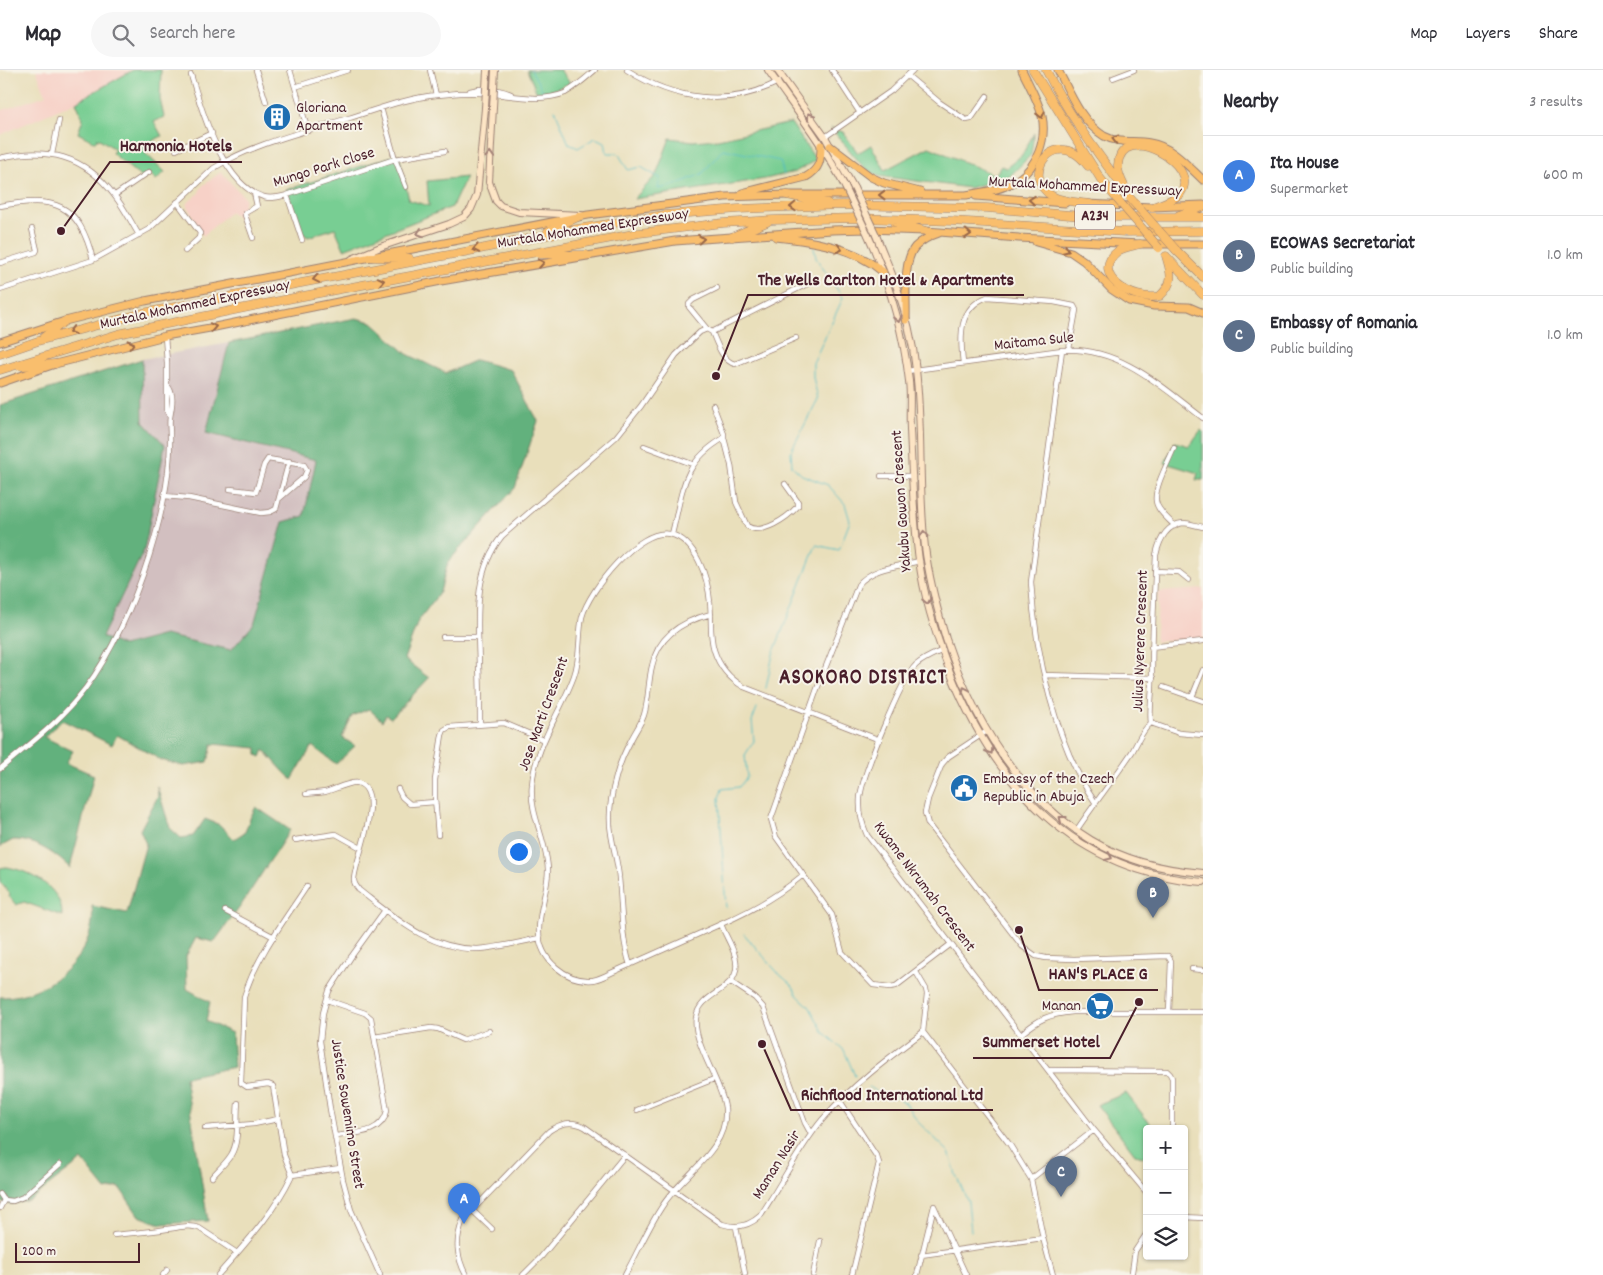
<!DOCTYPE html>
<meta charset="utf-8">
<style>
:root{--surface:#fff;--page:#f7f7f7;--text:#2b2b33;--muted:#7c7c81;--line:#e1e1e2;--accent:#7c3aed}
body{margin:0;font-family:Dekko,sans-serif;background:var(--page);color:var(--text)}
.controls{position:absolute;right:15px;bottom:15px;display:grid;overflow:hidden;border-radius:5px;box-shadow:0 1px 4px #0004}
.controls button{width:45px;height:45px;display:grid;place-items:center;padding:0;border:0;border-bottom:1px solid var(--line);background:var(--surface);color:var(--text);font:25px sans-serif}
.scale{position:absolute;left:15px;bottom:12px;width:125px;box-sizing:border-box;padding-left:5px;border:2px solid #4a1f2b;border-top:0;font-size:14px;line-height:18px;white-space:nowrap;color:#4a1f2b;-webkit-text-stroke:4px #f7f3e8;paint-order:stroke}
.you{position:absolute;left:518px;top:781px;width:18px;height:18px;margin:-12px;border:4px solid #fff;border-radius:50%;background:#1a73e8;box-shadow:0 0 0 8px #1a73e833}
.badge{display:grid;place-items:center;width:32px;height:32px;border-radius:50%;background:var(--accent);color:#fff;font-size:16px;font-weight:700}
.pin{position:absolute;translate:-50% -41px;filter:drop-shadow(0 1px 2px #0008)}
.pin::after{content:'';position:absolute;top:26px;width:18px;height:15px;background:inherit;clip-path:polygon(0 0,100% 0,50% 100%)}
.list{margin:0;padding:0;list-style:none}
h2{display:flex;justify-content:space-between;align-items:center;height:65px;margin:0;padding:0 20px;font-size:21px}
h2 small{font-size:16px;font-weight:400;color:var(--muted)}
.list li{display:grid;grid-template-columns:32px 1fr auto;gap:15px;align-items:center;box-sizing:border-box;height:80px;padding:0 20px;border-top:1px solid var(--line)}
.list b{display:block;font-size:19px;white-space:nowrap}
.list p{margin:0;font-size:16px;white-space:nowrap;color:var(--muted)}
.list em{font-size:16px;font-style:normal;color:var(--muted)}
.icon{flex:none;width:28px;height:28px;fill:none;stroke:currentColor;stroke-width:2;stroke-linecap:round;stroke-linejoin:round}
.map{position:relative;flex:none;width:1203px;height:1205px;overflow:hidden}
header{display:flex;align-items:center;gap:30px;box-sizing:border-box;height:70px;padding:0 25px;background:var(--surface);border-bottom:1px solid var(--line)}
header strong{font-size:24px}
nav{display:flex;gap:28px;margin-inline-start:auto;font-size:18px}
.search{width:350px;height:45px;background:var(--page);display:flex;align-items:center;gap:12px;box-sizing:border-box;padding:0 18px;border-radius:28px;color:var(--muted);font-size:19px}
main{display:flex}
aside{flex:1;background:var(--surface)}
.map>svg:first-child{display:block}
</style>
<header>
<strong>Map</strong>
<div class="search"><svg class="icon" aria-label="search" viewBox="0 0 24 24"><circle cx="10" cy="10" r="6"/><path d="M15 15l6 6"/></svg>Search here</div>
<nav><a>Map</a><a>Layers</a><a>Share</a></nav>
</header>
<main>
<div class="map">
<svg width="1203" height="1205" viewBox="0 0 1203 1205">
<rect width="100%" height="100%" fill="#f7f3e8"/>
<filter id="ink" filterUnits="userSpaceOnUse"><feTurbulence type="fractalNoise" baseFrequency=".02" numOctaves="2"/><feDisplacementMap in="SourceGraphic" scale="10" xChannelSelector="R" yChannelSelector="G"/><feConvolveMatrix kernelMatrix="1 2 1 2 8 2 1 2 1" color-interpolation-filters="sRGB"/></filter>
<filter id="wash" filterUnits="userSpaceOnUse"><feTurbulence type="fractalNoise" baseFrequency=".0096" numOctaves="4" result="noise"/><feDisplacementMap in="SourceGraphic" scale="20" xChannelSelector="R" yChannelSelector="G"/><feGaussianBlur stdDeviation="1.12" result="paint"/><feColorMatrix in="noise" values="0 0 0 0 0 0 0 0 0 0 0 0 0 0 0 0 0 1.4 0 .05"/><feComposite in="paint" operator="in"/></filter>
<g filter="url(#wash)">
<rect width="100%" height="100%" fill="#e9dfbb"/>
<!-- built -->
<path fill="#f7d1c7" d="M36,0H133L76,32L0,65V41L46,25Z
M221,102L245,128L241,149L230,142L203,166L186,134L198,124L202,116Z
M1203,519V568L1155,572L1159,522Z"/>
<!-- industrial -->
<path fill="#d2bfc0" d="M229,273L206,363L316,390L304,446L283,452L254,554L231,580L164,565L123,576L102,567L144,480L165,375L143,351L142,289Z"/>
<!-- green -->
<path fill="#78ce93" stroke="#61765f" d="M133,0H161L160,29L164,47L154,52L162,66L145,75V83L165,102L156,110L150,104L143,109L112,83L115,79L98,68L95,72L78,63L83,49L76,32Z
M527,0H560L570,13L553,20L537,23Z
M791,53L816,90L795,102L765,109L634,129L656,105L670,68L693,71L718,69Z
M831,58L843,62L858,83L871,75L885,100L929,77L995,105L1001,96L1006,98L1022,85L1034,63L1031,85L1009,107L969,118L879,106L865,99Z
M399,84L409,130L429,136L427,111L466,107L452,137L344,179L335,158L308,167L302,163L286,120Z
M1201,360L1203,362V410H1196L1198,403L1165,393L1175,372L1189,376Z
M6,797C29,800 63,818 62,846L24,832L16,835L9,826L10,824L0,812V798Z
M1126,1023L1154,1059H1147V1088L1139,1086L1135,1084L1097,1035Z"/>
<!-- forest -->
<path fill="#62b17d" stroke="#566854" d="M356,248L372,252L407,284L446,303L476,290L511,300L538,351L515,418L448,492L440,522L418,551L404,589L429,608L391,648L386,645L382,651L369,639L352,646L342,667L355,676L336,694L312,676L292,710L284,702L264,680L261,687L257,685V678L212,674L208,692L183,696L161,690L117,665L112,675L62,650L44,667L73,681L66,693L94,705L70,798C56,784 34,769 13,770L0,777V335L142,289L143,351L165,375L144,480L102,567L123,576L164,565L231,580L254,554L283,452L304,446L316,390L206,363L229,273Z
M157,716L170,758L181,768L193,766L205,749L220,755L234,769L245,762L251,746L256,737L290,760L240,837L214,872L196,868L186,886L187,919L210,932L206,951L232,963L234,997L185,1007L208,1151L161,1154L139,1146L119,1117L106,1120L82,1090L30,1130L12,1134L0,1132V927C47,928 98,885 92,836L127,843L146,774L140,760L158,726Z"/>
<g fill="none" stroke-linecap="round" stroke-linejoin="round">
<!-- stream -->
<path stroke="#4dbbc4" stroke-width="1" d="M531,0L543,21
M555,40L569,74L578,78L595,68L605,72L607,83H618L628,100L641,97L660,108L658,119L672,116L702,104L723,79L780,91L784,105
M766,618L773,584L816,475L839,480L850,451L845,434L828,415L802,405L792,396L791,381L818,329L813,307V293L843,228L816,188L814,178
M726,838L719,728L722,719L739,717L747,707L745,685L754,671L752,651L757,638
M744,864L778,903L793,916L797,925L809,936L824,963L844,980L855,1006
M869,1017L879,1024L898,1028L908,1036L918,1052L949,1082L956,1105L968,1132L971,1161"/>
</g>
</g>
<g filter="url(#ink)">
<g fill="none" stroke-linecap="round" stroke-linejoin="round">
<defs>
<path id="minor" d="M256,0L266,32
M290,0L308,61
M430,0L436,25
M627,0C674,30 728,38 778,12
M832,0L860,43
M191,5C202,41 223,116 264,127C272,129 279,127 287,125L395,89L445,81
M908,6L939,32L966,50L971,49L987,26
M1113,8L1134,0
M295,17L348,0
M470,21C484,17 497,18 511,24
M381,38L395,89L406,117
M825,67L891,21L913,0
M176,80L212,63
M52,84L59,50
M0,88C47,77 84,85 114,125C124,137 131,152 139,165
M115,125L149,102
M287,125L302,170
M177,132L200,163L199,168L185,181
M0,136C54,126 79,132 93,190L0,220
M253,168L245,145V143L257,136L254,123
M93,190L149,159L214,98C254,73 304,62 349,48C378,39 407,28 437,25C450,24 465,22 478,23C506,23 538,34 565,23C576,17 586,8 595,0
M0,193L36,182L37,180L32,159
M717,218L693,230L689,234V237L707,259L712,262C717,273 722,291 735,294L796,268
M712,262L809,213
M165,266L167,293V341L170,347
M1062,280L1031,512C1035,582 1055,674 1095,732
M963,293C960,267 958,238 987,227L1054,232L1074,236L1076,240L1069,279
M907,301L1062,280C1119,276 1161,316 1203,348
M713,335L724,364V368L731,395L736,432L747,456C762,466 787,448 798,436V432L785,414
M644,376L692,394
M1174,378C1169,391 1154,417 1156,431C1157,440 1168,449 1175,456
M881,406H913
M230,419L256,422L264,395L268,389L304,395L307,400L304,407L280,428
M164,426L189,428L261,443L270,442L276,439L289,391
M672,464C683,421 681,393 724,368
M920,491C900,496 872,497 858,515L817,619L771,749L776,767L832,845L842,882L873,915L890,917L896,916L951,874
M1155,501L1179,502L1189,510
M443,567H478
M1151,577L1203,571
M943,580C934,584 924,588 916,595C901,609 862,706 860,728C859,742 861,752 867,765L1094,1060L1147,1123
M1044,605L1153,608
M1163,617L1203,631
M1192,627L1203,600
M1151,653L1179,663L1203,665
M480,654C480,635 480,615 479,596C478,551 472,503 502,466L616,367L641,336L676,285L700,262L707,259
M984,663L948,687L942,694L928,729L925,743L928,754L1022,876L1036,886L1046,888L1074,889L1168,886L1171,891L1169,942
M0,699C26,677 54,656 76,630C127,571 172,443 170,366C170,360 169,353 170,347C172,336 175,324 167,315
M398,719L402,727L410,734L435,732
M306,724C312,723 319,723 325,722C333,720 351,711 358,713C387,722 354,791 354,810C354,814 357,817 359,820C395,848 430,880 478,879C498,878 520,872 540,868
M1076,761C1094,734 1114,709 1132,682C1138,672 1142,660 1151,653C1149,637 1153,622 1152,606C1152,566 1154,526 1156,485C1159,471 1166,455 1183,453C1189,453 1197,456 1203,457
M438,765L435,728V710L442,665L444,660L449,657L504,653L544,670
M295,770L336,764L361,778
M225,841L274,867
M721,854L611,903C605,906 599,909 593,910C566,912 540,890 539,863C538,842 548,821 548,800C547,771 529,743 532,715C535,676 561,642 574,606C581,587 578,566 582,547C589,520 639,457 670,464C696,470 708,508 710,532C712,548 709,564 714,580C719,596 730,609 744,617L880,670
M630,895C621,866 622,838 619,808C618,793 613,778 611,763C608,745 611,725 616,707C619,695 624,683 630,672C634,663 641,654 644,645C649,629 648,612 652,596C658,566 683,551 711,544
M1192,899L1203,900
M731,912L755,928L763,937L805,1053L811,1064
M327,930L365,943L371,948L387,1041C382,1064 355,1063 336,1066
M923,962L1010,1075L1031,1109L1043,1168L1053,1205
M1021,964C1039,949 1049,944 1073,942H1203
M374,967L431,958L438,959L463,970L489,961
M1050,1000L1167,1001L1170,1004L1172,1008V1059
M840,1031L877,1087L879,1093L852,1205
M637,1040L714,1009
M205,1058L254,1054L278,1049
M292,1105L284,1085L273,1016L268,1014L247,1017L241,1013L244,927C256,887 284,851 307,816
M212,1107C218,1100 226,1093 231,1085C240,1070 236,1050 238,1033
M1031,1109L1094,1060
M0,1124L4,1130L0,1138
M4,1130L13,1131L23,1127L60,1094
M472,1140L492,1159
M1184,1147L1203,1148
M736,1157L745,1204
M114,1165C131,1163 149,1162 167,1159C178,1158 187,1154 199,1158L237,1183
M921,1185L1043,1168
M1132,1202L1135,1181L1147,1163
M163,1205L167,1200
M218,1205C246,1173 274,1143 292,1105L340,1098
M380,1205L351,1140L343,1110L330,1039L320,971L323,943L329,921L351,887L385,840
M466,1205C456,1186 455,1170 463,1150L549,1061C561,1053 571,1050 585,1057L722,1154C737,1159 749,1156 760,1146C781,1115 798,1079 822,1050C851,1016 887,989 923,962L927,924L926,919L916,902
M523,1205L541,1187L625,1085
M625,1205C638,1182 648,1157 663,1135C683,1104 729,1080 725,1038C722,1013 692,972 696,948C700,919 745,922 735,886C732,875 725,865 721,854C751,841 778,826 803,805
M813,1205L820,1171
M917,1205L934,1136L966,1205"/>
<path id="secondary" d="M768,0C795,39 824,75 845,117
M777,0L825,67L854,118
M493,37L489,112L496,131L501,136L519,142L581,145
M868,165C889,212 903,260 909,311C911,327 909,343 910,359C912,403 913,447 919,490C924,529 936,566 950,602C996,716 1074,802 1203,812
M876,165C882,181 889,196 895,212C905,240 913,271 916,300C923,359 918,419 925,477C929,509 937,539 946,569C973,650 1017,724 1091,770C1124,790 1165,800 1203,803
M352,189L383,176L449,154L464,147L471,139L477,125L485,38"/>
<path id="trunk" d="M1058,0C1070,23 1081,52 1104,66C1119,74 1134,70 1150,73C1171,76 1188,96 1203,110
M830,76L871,107L884,113L920,122
M742,123L806,107C820,99 821,90 821,75
M976,126L1065,133
M1086,134L1152,137L1203,135
M776,167C814,171 854,177 883,202
M1036,172L1071,182L1084,191L1111,219L1129,231L1154,236L1189,237L1203,243
M906,250C907,230 902,192 915,177C922,170 930,166 939,163
M0,272L65,251L145,231L588,145L725,127L787,125H966C983,122 1003,120 1017,110C1037,97 1047,69 1042,46C1038,30 1029,15 1022,0
M0,313L55,294L165,266L210,258L441,211L675,171L832,160L866,159L926,161L1019,168L1140,174H1203"/>
<path id="motorway" d="M1033,0L1100,108L1117,129
M1046,0C1066,40 1092,76 1119,112
M1088,96C1084,91 1080,86 1074,83C1047,68 1023,108 1052,126C1063,132 1078,132 1090,134
M787,125L827,133
M1128,125C1125,116 1117,105 1118,95C1121,50 1203,94 1180,124C1172,131 1161,134 1152,137
M1179,145L1203,137
M894,152L926,161
M548,161L578,147
M732,167L767,152
M1140,174C1132,176 1124,177 1118,181C1088,204 1133,233 1160,226C1175,212 1171,203 1166,186
M1176,180L1203,207
M540,184L586,185
M371,187L409,188
M1167,187L1203,225
M44,267L65,251
M0,284L38,271L143,243L480,179L571,160L664,145L738,139L841,135L987,138L1094,147H1203
M22,296L55,294
M0,300L118,264L298,227L639,163L723,153L773,150L858,148L952,151L1125,162L1203,161"/>
</defs>
<!-- minor casing -->
<use href="#minor" stroke="#9a7f73" stroke-width="6"/>
<!-- secondary casing -->
<use href="#secondary" stroke="#9a7f73" stroke-width="8"/>
<!-- trunk casing -->
<use href="#trunk" stroke="#9a7f73" stroke-width="9"/>
<!-- motorway casing -->
<use href="#motorway" stroke="#9a7f73" stroke-width="9"/>
<!-- minor -->
<use href="#minor" stroke="#fff" stroke-width="4.5"/>
<!-- secondary -->
<use href="#secondary" stroke="#fde5c5" stroke-width="6"/>
<!-- trunk -->
<use href="#trunk" stroke="#f9be6d" stroke-width="7"/>
<!-- motorway -->
<use href="#motorway" stroke="#f9be6d" stroke-width="8"/>
<defs>
<path id="secondary-bridge" d="M493,37L495,0
M485,38L487,0
M845,117L868,165
M854,118L876,165"/>
<path id="motorway-bridge" d="M1130,128L1176,180
M1117,129L1159,178"/>
</defs>
<!-- secondary-bridge casing -->
<use href="#secondary-bridge" stroke="#9a7f73" stroke-width="8" stroke-linecap="butt"/>
<!-- motorway-bridge casing -->
<use href="#motorway-bridge" stroke="#9a7f73" stroke-width="9" stroke-linecap="butt"/>
<!-- secondary-bridge -->
<use href="#secondary-bridge" stroke="#fde5c5" stroke-width="6"/>
<!-- motorway-bridge -->
<use href="#motorway-bridge" stroke="#f9be6d" stroke-width="8"/>
</g>
<!-- one-way arrows -->
<defs><path id="oneway-chevron" d="M-2-3.5L2.5 0L-2 3.5" fill="none" stroke-width="1.6" stroke-linecap="round" stroke-linejoin="round" transform="scale(1.25)"/></defs>
<g stroke="#996749">
<use href="#oneway-chevron" transform="translate(1041 45) rotate(76)"/>
<use href="#oneway-chevron" transform="translate(1115 69) rotate(-165)"/>
<use href="#oneway-chevron" transform="translate(882 125) rotate(-180)"/>
<use href="#oneway-chevron" transform="translate(1032 130) rotate(-176)"/>
<use href="#oneway-chevron" transform="translate(793 137) rotate(178)"/>
<use href="#oneway-chevron" transform="translate(968 164) rotate(4)"/>
<use href="#oneway-chevron" transform="translate(701 169) rotate(-5)"/>
<use href="#oneway-chevron" transform="translate(476 179) rotate(169)"/>
<use href="#oneway-chevron" transform="translate(839 179) rotate(15)"/>
<use href="#oneway-chevron" transform="translate(1066 180) rotate(23)"/>
<use href="#oneway-chevron" transform="translate(541 193) rotate(-10)"/>
<use href="#oneway-chevron" transform="translate(316 209) rotate(169)"/>
<use href="#oneway-chevron" transform="translate(381 211) rotate(-11)"/>
<use href="#oneway-chevron" transform="translate(213 257) rotate(-11)"/>
<use href="#oneway-chevron" transform="translate(72 261) rotate(164)"/>
<use href="#oneway-chevron" transform="translate(131 274) rotate(-14)"/>
</g>
<g stroke="#a48278">
<use href="#oneway-chevron" transform="translate(810 46) rotate(-126)"/>
<use href="#oneway-chevron" transform="translate(490 85) rotate(-87)"/>
<use href="#oneway-chevron" transform="translate(420 163) rotate(161)"/>
<use href="#oneway-chevron" transform="translate(898 249) rotate(76)"/>
<use href="#oneway-chevron" transform="translate(924 464) rotate(-95)"/>
<use href="#oneway-chevron" transform="translate(927 531) rotate(78)"/>
<use href="#oneway-chevron" transform="translate(965 620) rotate(-115)"/>
<use href="#oneway-chevron" transform="translate(990 681) rotate(59)"/>
<use href="#oneway-chevron" transform="translate(1062 749) rotate(-142)"/>
<use href="#oneway-chevron" transform="translate(1109 787) rotate(25)"/>
</g>
</g>
<!-- icons -->
<defs>
<symbol id="building-disc" viewBox="-11 -11 22 22"><circle r="9.5" fill="#1f6fb2" stroke="#f7f3e8"/><path d="M-4-6H4V6H1V3H-1V6H-4ZM-2.5-4.3h1.7v1.8h-1.7ZM.8-4.3h1.7v1.8H.8ZM-2.5-1h1.7V.8h-1.7ZM.8-1h1.7V.8H.8Z" fill="#fff"/></symbol>
<symbol id="civic-disc" viewBox="-11 -11 22 22"><circle r="9.5" fill="#1f6fb2" stroke="#f7f3e8"/><path d="M-.6-6.5H3V-4.5H.6V-3L4-1V1h2V6H-6V1h2V-1L-.6-3ZM-1.2 2.5V6h2.4V2.5Z" fill="#fff"/></symbol>
<symbol id="supermarket-disc" viewBox="-11 -11 22 22"><circle r="9.5" fill="#1f6fb2" stroke="#f7f3e8"/><path d="M-6-5.5h2.5l.6 2H6L4.5 2H-2.5L-4.4-4H-6ZM-1.5 3.2a1.3 1.3 0 1 0 .1 0ZM3 3.2a1.3 1.3 0 1 0 .1 0Z" fill="#fff"/></symbol>
</defs>
<g fill-rule="evenodd">
<use href="#building-disc" x="261" y="31" width="32" height="32"/>
<use href="#civic-disc" x="948" y="702" width="32" height="32"/>
<use href="#supermarket-disc" x="1084" y="920" width="32" height="32"/>
</g>
<g text-anchor="middle" dominant-baseline="central" stroke-width="4" stroke-linejoin="round" paint-order="stroke">
<!-- shield labels -->
<rect fill="#f7f3e8" stroke="#7e5f64" stroke-width="1" x="1075" y="134.5" width="40" height="25" rx="4"/>
<g font-size="15" font-weight="bold" fill="#4a1f2b">
<text x="1095" y="147">A234</text>
</g>
<!-- poi labels -->
<g font-size="16" fill="#4a1f2b" stroke="#f7f3e8" text-anchor="start">
<text x="296" y="38">Gloriana<tspan x="296" dy="18">Apartment</tspan></text>
<text x="983" y="709">Embassy of the Czech<tspan x="983" dy="18">Republic in Abuja</tspan></text>
<text x="1081" y="936" text-anchor="end">Manan</text>
</g>
<!-- street labels -->
<g font-size="16" fill="#4a1f2b" stroke="#f7f3e8">
<text transform="translate(324 98) rotate(-17)">Mungo Park Close</text>
<text transform="translate(1085 117) rotate(3)">Murtala Mohammed Expressway</text>
<text transform="translate(593 159) rotate(-9)">Murtala Mohammed Expressway</text>
<text transform="translate(195 235) rotate(-12)">Murtala Mohammed Expressway</text>
<text transform="translate(1034 272) rotate(-6)">Maitama Sule</text>
<text transform="translate(902 431) rotate(-94)">Yakubu Gowon Crescent</text>
<text transform="translate(1141 571) rotate(-88)">Julius Nyerere Crescent</text>
<text transform="translate(544 644) rotate(-70)">Jose Marti Crescent</text>
<text transform="translate(924 817) rotate(53)">Kwame Nkrumah Crescent</text>
<text transform="translate(347 1044) rotate(81)">Justice Sowemimo Street</text>
<text transform="translate(777 1095) rotate(-58)">Maman Nasir</text>
</g>
<!-- district labels -->
<g font-size="21" font-weight="bold" letter-spacing="1" fill="#4a1f2b" stroke="#f7f3e8">
<text x="863" y="609">ASOKORO DISTRICT</text>
</g>
</g>
<!-- callouts -->
<path fill="none" stroke="#4a1f2b" stroke-width="2" d="M61 161L110 92H242M716 306L748 225H1024M1019 860L1039 920H1158M1139 932L1110 988H973M762 974L791 1040H993"/>
<g fill="#4a1f2b" stroke="#f7f3e8" stroke-width="2">
<circle cx="61" cy="161" r="5"/>
<circle cx="716" cy="306" r="5"/>
<circle cx="1019" cy="860" r="5"/>
<circle cx="1139" cy="932" r="5"/>
<circle cx="762" cy="974" r="5"/>
</g>
<g font-size="18" text-anchor="middle" font-weight="bold" fill="#4a1f2b" stroke="#f7f3e8" stroke-width="4" stroke-linejoin="round" paint-order="stroke">
<text x="176" y="81">Harmonia Hotels</text>
<text x="886" y="215">The Wells Carlton Hotel &amp; Apartments</text>
<text x="1098" y="909">HAN'S PLACE G</text>
<text x="1041" y="977">Summerset Hotel</text>
<text x="892" y="1030">Richflood International Ltd</text>
</g>
</svg>
<div class="controls">
<button>+</button>
<button>−</button>
<button><svg class="icon" aria-label="layers" viewBox="0 0 24 24"><path d="M12 4l9 5-9 5-9-5zM3 14l9 5 9-5"/></svg></button>
</div>
<div class="scale">200 m</div>
<div class="you"></div>
<div class="pin badge" style="left:464px;top:1154px;background:#3f7fe0">A</div>
<div class="pin badge" style="left:1153px;top:848px;background:#5c6f8a">B</div>
<div class="pin badge" style="left:1061px;top:1127px;background:#5c6f8a">C</div>
</div>
<aside>
<h2>Nearby<small>3 results</small></h2>
<ul class="list">
<li><span class="badge" style="background:#3f7fe0">A</span><div><b>Ita House</b><p>Supermarket</p></div><em>600 m</em></li>
<li><span class="badge" style="background:#5c6f8a">B</span><div><b>ECOWAS Secretariat</b><p>Public building</p></div><em>1.0 km</em></li>
<li><span class="badge" style="background:#5c6f8a">C</span><div><b>Embassy of Romania</b><p>Public building</p></div><em>1.0 km</em></li>
</ul>
</aside>
</main>
